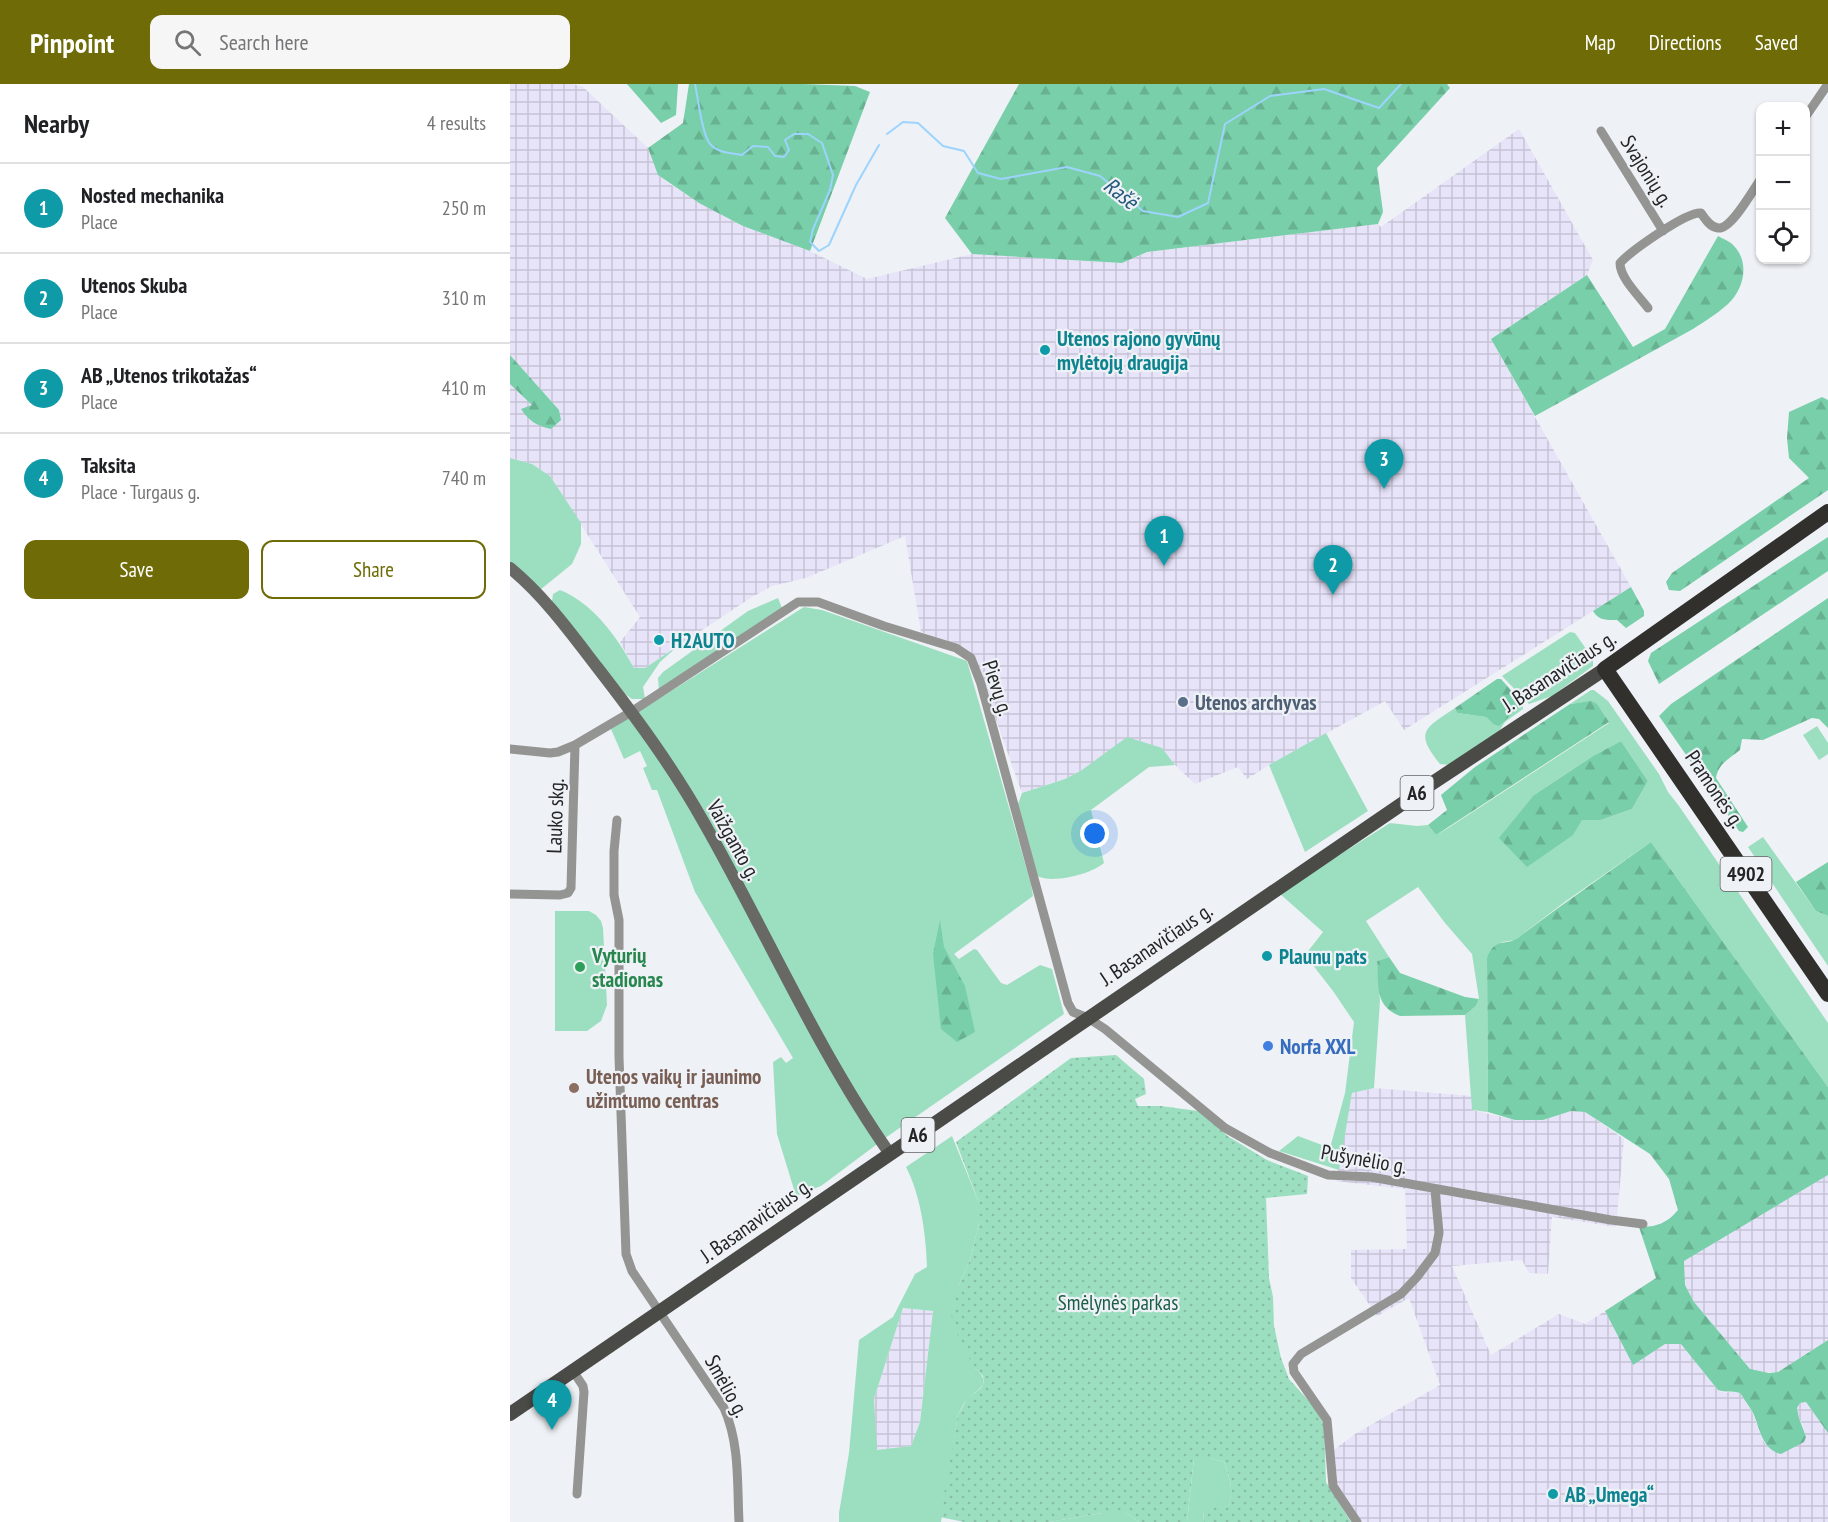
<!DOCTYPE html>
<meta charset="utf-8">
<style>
:root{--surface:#fff;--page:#f6f6f6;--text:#202124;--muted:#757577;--line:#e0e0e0;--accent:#6f6b06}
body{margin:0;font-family:"PT Sans Narrow",sans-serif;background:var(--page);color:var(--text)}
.controls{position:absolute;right:18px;top:18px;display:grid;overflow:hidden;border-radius:12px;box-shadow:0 2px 4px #0004}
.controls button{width:54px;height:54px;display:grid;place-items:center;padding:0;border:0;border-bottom:2px solid var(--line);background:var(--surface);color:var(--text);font:30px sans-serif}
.you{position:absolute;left:585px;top:750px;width:21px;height:21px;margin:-15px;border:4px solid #fff;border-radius:50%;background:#1a73e8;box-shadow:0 0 0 9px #1a73e833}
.badge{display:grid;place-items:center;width:39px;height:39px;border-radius:50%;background:var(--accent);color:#fff;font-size:20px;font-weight:700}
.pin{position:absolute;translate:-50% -50px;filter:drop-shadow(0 2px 3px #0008)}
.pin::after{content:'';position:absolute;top:32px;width:21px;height:18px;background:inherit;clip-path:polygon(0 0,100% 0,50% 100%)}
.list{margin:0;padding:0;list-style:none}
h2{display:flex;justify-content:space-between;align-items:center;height:78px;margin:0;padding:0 24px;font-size:26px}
h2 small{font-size:20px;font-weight:400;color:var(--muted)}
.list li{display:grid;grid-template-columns:39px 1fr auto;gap:18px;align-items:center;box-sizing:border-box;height:90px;padding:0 24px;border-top:2px solid var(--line)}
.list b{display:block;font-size:22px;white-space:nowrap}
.list p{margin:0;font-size:20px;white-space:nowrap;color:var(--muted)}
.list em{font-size:20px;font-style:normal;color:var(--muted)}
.actions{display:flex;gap:12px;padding:18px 24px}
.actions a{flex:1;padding:14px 0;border:2px solid var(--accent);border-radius:12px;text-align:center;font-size:21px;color:var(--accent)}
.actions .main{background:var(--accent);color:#fff}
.icon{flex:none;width:33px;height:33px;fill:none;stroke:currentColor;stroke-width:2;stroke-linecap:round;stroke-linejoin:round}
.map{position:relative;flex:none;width:1318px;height:1438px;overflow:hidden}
header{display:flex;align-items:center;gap:36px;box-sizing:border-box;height:84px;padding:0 30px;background:var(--accent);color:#fff}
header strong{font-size:28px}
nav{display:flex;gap:33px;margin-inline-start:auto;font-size:21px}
.search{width:420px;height:54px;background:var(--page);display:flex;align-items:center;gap:15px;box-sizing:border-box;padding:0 21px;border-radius:12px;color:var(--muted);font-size:22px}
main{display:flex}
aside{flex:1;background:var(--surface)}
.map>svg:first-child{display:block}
</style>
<header>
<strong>Pinpoint</strong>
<div class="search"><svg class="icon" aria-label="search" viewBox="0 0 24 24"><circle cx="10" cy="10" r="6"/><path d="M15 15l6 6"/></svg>Search here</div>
<nav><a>Map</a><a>Directions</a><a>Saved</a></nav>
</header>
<main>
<aside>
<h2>Nearby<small>4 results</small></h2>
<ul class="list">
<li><span class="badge" style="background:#0f9aa8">1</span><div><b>Nosted mechanika</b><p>Place</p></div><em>250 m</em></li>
<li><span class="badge" style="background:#0f9aa8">2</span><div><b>Utenos Skuba</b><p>Place</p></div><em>310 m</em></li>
<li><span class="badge" style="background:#0f9aa8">3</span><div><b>AB „Utenos trikotažas“</b><p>Place</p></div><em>410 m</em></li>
<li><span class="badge" style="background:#0f9aa8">4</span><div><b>Taksita</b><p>Place · Turgaus g.</p></div><em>740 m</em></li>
</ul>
<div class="actions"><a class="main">Save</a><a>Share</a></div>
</aside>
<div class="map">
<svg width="1318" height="1438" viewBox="0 0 1318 1438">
<defs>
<pattern id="industrial-grid" width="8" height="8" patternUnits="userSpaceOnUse" patternTransform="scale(1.5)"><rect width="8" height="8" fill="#e7e4fa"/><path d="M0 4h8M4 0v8" fill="none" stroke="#c6c3d6"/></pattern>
<pattern id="forest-firs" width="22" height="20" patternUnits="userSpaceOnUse" patternTransform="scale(1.5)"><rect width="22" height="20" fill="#78cfa9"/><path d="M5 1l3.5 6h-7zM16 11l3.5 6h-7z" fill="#68b291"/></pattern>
<pattern id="park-dots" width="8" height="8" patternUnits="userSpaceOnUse" patternTransform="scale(1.5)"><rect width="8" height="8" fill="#9cdfc0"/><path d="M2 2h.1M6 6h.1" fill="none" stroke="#86bfa5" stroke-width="1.8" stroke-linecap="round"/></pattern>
</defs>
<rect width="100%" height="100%" fill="#eef1f5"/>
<!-- industrial -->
<path fill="url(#industrial-grid)" d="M0,0H63L73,3L138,64L148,90L158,99L190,119L233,142L300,167L357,195L462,170L612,179L637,168L868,140L871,143L1009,45L1083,176L1077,191L981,255L1121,503L894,646L875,617L759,681L737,695L728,683L685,700L665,681L652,664L572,686L555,695L512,709L464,574L444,559L411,548L395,452L296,494L262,502L242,513L135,584H124L110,558L130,533L40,392L22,380L0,374Z
M864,1004L961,1012L962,1026L1005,1036H1033L1061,1027L1075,1028L1114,1055L1106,1143L1042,1133L1038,1190L1019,1189L1012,1176L942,1182L981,1271L1049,1230L1075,1240L1095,1227L1123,1280L1155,1259H1171L1208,1306L1215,1309L1223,1307L1230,1309L1242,1328L1255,1360L1294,1344L1289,1334L1287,1324L1290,1319L1296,1318L1318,1349V1438H843L819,1399L817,1371L845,1350L930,1301L899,1214L867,1232L841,1194V1166L897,1165L895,1105L826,1097L842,1009Z
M1318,1091V1256L1268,1288H1248L1240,1285L1184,1218L1175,1201L1174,1176Z
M393,1224L423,1227L410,1338L401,1362L366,1367L364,1315Z"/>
<!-- grass -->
<path fill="#9cdfc0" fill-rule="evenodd" d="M0,374L22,380L40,392L71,439V460L62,480L30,506L0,479Z
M50,506C84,520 107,553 124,584H135L168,562L150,578L133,603L135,615H122L115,610L42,517L43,510Z
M268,514L272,524L149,607L148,594L153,588L238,527Z
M294,523L312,526L457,577L521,800L523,812L444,870L449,875L464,865L467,866L491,899L497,901L530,881L542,885L554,930L378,1052L311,1102L286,1112L267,1050L263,978L271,973L276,979L283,974L185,808L147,706H142L133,684L137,682L130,667L114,675L101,645Z
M1060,548L1065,549L1083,575V582L1042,612L1019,620L992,592Z
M1081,606H1084L1098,617L1149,690L1158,708L1169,722L1318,939V1003L1141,758L1056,817L1005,856L992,858L977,874L978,1028L962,1026L955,931L966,922L969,915L962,870L935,839L908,803L856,837L879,873L867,877L870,917L864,1004L842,1009L829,1086L769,1067L788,1052L820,1064L835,1009L844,938L823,907L795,871L813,848L769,809L880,739L907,742L918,741L926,751L938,744L1099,639C1087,617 1084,617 1060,620ZM1111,657L1138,697L1122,725L1091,736H1072L1024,711L1083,672Z
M1013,620V625L995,638L988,649L939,681L930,680C903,647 916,644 945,624L947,629L976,633L983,640Z
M1307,642L1318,659V670L1309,676L1293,651Z
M816,649L858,727L795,768L759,681Z
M617,653L652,664L665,681L639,683L581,726L594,779C581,790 544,800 527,792L508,720L512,709L555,695L572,686Z
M1253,753L1306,827L1318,832V882L1238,763Z
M45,827H79L86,831L91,837L93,844L97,921L91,937L77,947H45Z
M442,1052L469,1119V1139L460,1176L447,1205L465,1284C482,1300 471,1302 459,1314C454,1318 451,1325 448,1331L431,1438H329V1429L339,1369L349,1256L383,1233L405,1190L417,1183C416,1151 411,1112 396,1083ZM393,1224L423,1227L410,1338L401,1362L367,1366L364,1315Z
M684,1374H700L714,1378C719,1392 725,1408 718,1422L693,1427L694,1438H677Z
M592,1429H616L629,1438H539Z"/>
<!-- forest -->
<path fill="url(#forest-firs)" d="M117,0H168L166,31L151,39Z
M179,0H293L345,2L360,8L300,167L233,142L189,119L148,91L138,64L173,39Z
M509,0H937L940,4L867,84L873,128L868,140L637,168L612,179L462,170L435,134Z
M1208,152C1213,155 1220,157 1224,162C1240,179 1234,205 1218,220C1207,230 1195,237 1183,245L1025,332L981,255L1077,191L1123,263L1155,245Z
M0,271L49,326L51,336L41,345C27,342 19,337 11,325L22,321L0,300Z
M1312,313L1318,316V406L1170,507L1159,506L1156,498L1162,489L1299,394L1279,374L1277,354L1279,328Z
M1318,453V487L1149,600L1138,577L1141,569Z
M1121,503L1134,527V532L1116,544L1107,536C1097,536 1089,537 1083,527Z
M1318,514V644L1309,635L1302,634L1253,656L1232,655L1230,666C1220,674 1208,680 1206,694L1238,743L1233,748L1229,747L1149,632L1161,620Z
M987,595H991L1013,620C1003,627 998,635 989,642L983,640L976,633L947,629L945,624Z
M1081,617L1087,620L1099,638L926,751L918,741L937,726L931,711L965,683L1060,620Z
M1111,657L1138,697L1122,725L1091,736H1072L1063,751L1017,783L989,754L1024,711L1083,672Z
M1141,758L1318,1003V1091L1174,1177L1175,1201L1184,1218L1240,1285L1259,1289L1268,1288L1318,1256V1349L1296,1318L1290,1319L1287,1324L1289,1334L1296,1353L1294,1358L1271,1370C1252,1366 1250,1344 1243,1329C1239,1322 1234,1315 1230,1309C1222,1306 1216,1309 1208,1306L1171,1260H1155L1123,1281L1095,1227L1146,1194L1129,1143C1147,1143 1157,1139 1168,1126L1159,1095L1140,1070L1075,1028L1061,1027L1033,1036H1005L978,1028L977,874C985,852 997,863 1009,853C1053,820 1097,789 1141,758Z
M1318,778V832L1306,827L1286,798Z
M430,836L434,863L455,902L465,948L447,958L431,945L423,870Z
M879,873L890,889L955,913L969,915L966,922L955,931L890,932C864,922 869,901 867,877Z"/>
<!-- park -->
<path fill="url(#park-dots)" d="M606,971L634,995L636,1010L625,1015L628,1022H651L688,1027L719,1053L757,1076L798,1092L797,1110L756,1114L759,1194L763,1213L764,1242L771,1274L779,1295L805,1324L814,1341L816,1398L841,1438H694L693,1427L698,1423L718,1422C725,1407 719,1392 714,1378L700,1374H684L677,1438H629L616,1429H592L539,1438H454L430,1433L448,1331L457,1315L471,1304L474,1298L473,1292L465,1284L456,1269L444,1243L441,1230L447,1205L460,1176L469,1139V1119L446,1058L561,974Z"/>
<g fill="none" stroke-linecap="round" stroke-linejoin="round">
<!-- stream -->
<path stroke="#9cd4fd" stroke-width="2" d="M185,0C188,14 192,51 200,60C208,69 221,69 232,71L243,62L258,63L265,72L274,73L279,66L275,56L284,50H298L312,59L323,91L320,106L303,145L300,158L309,167L319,161L346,101L369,61
M377,50L393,38L408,39L433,62L454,67L468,89L491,95L557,83L590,92L633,127L668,133L698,119L715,40L760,12L814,5L869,24L891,0"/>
<!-- street -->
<path stroke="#949492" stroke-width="9" d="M1296,32L1318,0
M1091,47L1153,147
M1138,224C1129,212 1110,194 1110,179C1121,167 1177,127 1191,129C1195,135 1200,143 1208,144C1221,146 1243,106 1250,96
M0,665L40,669L48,668L65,661L121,628L288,518H308L374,542L446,564L461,574L471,600L558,919L563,928L578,934L595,945L715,1044L760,1069L818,1091L861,1093L1101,1136L1133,1140
M107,736L104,767V811L109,836V973L116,1170L122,1187L214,1324C230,1360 227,1400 229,1438
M0,810L50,811L58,809L61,804L65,661
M63,1287L73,1302L74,1308L67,1410
M847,1438L823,1402L817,1336L784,1288L783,1280L791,1270L891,1210L907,1193L925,1169L929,1149L925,1106"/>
<!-- secondary -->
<path stroke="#686865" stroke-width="12" d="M0,484C34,512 60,548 87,583C125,632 162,682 193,737C256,847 307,966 380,1070"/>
<!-- primary -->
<path stroke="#4a4a47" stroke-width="14" d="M0,1330L921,700L1095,585"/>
<!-- highway -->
<path stroke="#31302d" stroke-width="16" d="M1318,428L1095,585L1318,910"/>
</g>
<!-- markers -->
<g fill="#0f9aa8" stroke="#eef1f5" stroke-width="2">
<circle cx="535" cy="266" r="6"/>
<circle cx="149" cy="556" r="6"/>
<circle cx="757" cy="872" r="6"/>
<circle cx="1043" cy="1410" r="6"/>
</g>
<circle fill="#5c6f8a" stroke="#eef1f5" stroke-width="2" cx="673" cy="618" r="6"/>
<circle fill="#2e9e5b" stroke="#eef1f5" stroke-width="2" cx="70" cy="883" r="6"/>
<circle fill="#3f7fe0" stroke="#eef1f5" stroke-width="2" cx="758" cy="962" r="6"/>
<circle fill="#8d6e63" stroke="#eef1f5" stroke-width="2" cx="64" cy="1004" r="6"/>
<g text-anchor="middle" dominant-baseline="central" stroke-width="4.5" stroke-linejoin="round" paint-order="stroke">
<!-- shield labels -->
<g fill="#eef1f5" stroke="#606263" stroke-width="1.5">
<rect x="890.5" y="692" width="33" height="34" rx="4.5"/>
<rect x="1210.5" y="773" width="51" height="34" rx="4.5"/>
<rect x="391.5" y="1034" width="33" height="34" rx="4.5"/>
</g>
<g font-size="20" font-weight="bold" fill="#232425">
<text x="907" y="709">A6</text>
<text x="1236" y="790">4902</text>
<text x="408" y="1051">A6</text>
</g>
<!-- street labels -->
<g font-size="21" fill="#232425" stroke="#eef1f5">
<text transform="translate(1137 87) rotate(58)">Svajonių g.</text>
<text transform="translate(1049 587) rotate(-33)">J. Basanavičiaus g.</text>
<text transform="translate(488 604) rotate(72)">Pievų g.</text>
<text transform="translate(1205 705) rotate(56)">Pramonės g.</text>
<text transform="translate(45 732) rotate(-88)">Lauko skg.</text>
<text transform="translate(224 756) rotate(61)">Vaižganto g.</text>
<text transform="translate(646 860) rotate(-34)">J. Basanavičiaus g.</text>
<text transform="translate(854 1075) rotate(10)">Pušynėlio g.</text>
<text transform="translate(246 1136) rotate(-35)">J. Basanavičiaus g.</text>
<text transform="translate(217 1302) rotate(61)">Smėlio g.</text>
</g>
<!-- culture labels -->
<g font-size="21" font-weight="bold" fill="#0d838f" stroke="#eef1f5" text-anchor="start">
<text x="547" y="254">Utenos rajono gyvūnų<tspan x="547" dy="24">mylėtojų draugija</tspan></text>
<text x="161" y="556">H2AUTO</text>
<text x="769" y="872">Plaunu pats</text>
<text x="1055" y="1410">AB „Umega“</text>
</g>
<!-- service labels -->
<g font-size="21" font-weight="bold" fill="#4e5e75" stroke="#eef1f5" text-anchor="start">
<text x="685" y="618">Utenos archyvas</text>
</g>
<!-- leisure labels -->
<g font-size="21" font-weight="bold" fill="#27864d" stroke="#eef1f5" text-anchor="start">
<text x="82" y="871">Vyturių<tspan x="82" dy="24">stadionas</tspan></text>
</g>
<!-- shop labels -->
<g font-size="21" font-weight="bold" fill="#366cbe" stroke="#eef1f5" text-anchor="start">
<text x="770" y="962">Norfa XXL</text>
</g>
<!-- education labels -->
<g font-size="21" font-weight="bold" fill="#785e54" stroke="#eef1f5" text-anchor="start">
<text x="76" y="992">Utenos vaikų ir jaunimo<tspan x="76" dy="24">užimtumo centras</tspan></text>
</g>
<!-- park labels -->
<g font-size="21" fill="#1c5e45" stroke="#eef1f5">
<text x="608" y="1218">Smėlynės parkas</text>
</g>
<!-- water labels -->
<g font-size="22" font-style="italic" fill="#24587b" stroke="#eef1f5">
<text transform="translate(611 109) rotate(38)">Rašė</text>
</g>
</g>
</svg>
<div class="controls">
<button>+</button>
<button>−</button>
<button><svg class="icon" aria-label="locate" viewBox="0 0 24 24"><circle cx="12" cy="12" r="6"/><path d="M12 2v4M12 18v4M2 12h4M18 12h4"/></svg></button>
</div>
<div class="you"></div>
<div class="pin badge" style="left:654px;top:482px;background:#0f9aa8">1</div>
<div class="pin badge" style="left:823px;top:511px;background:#0f9aa8">2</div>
<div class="pin badge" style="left:874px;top:405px;background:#0f9aa8">3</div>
<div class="pin badge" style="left:42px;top:1346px;background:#0f9aa8">4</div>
</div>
</main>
